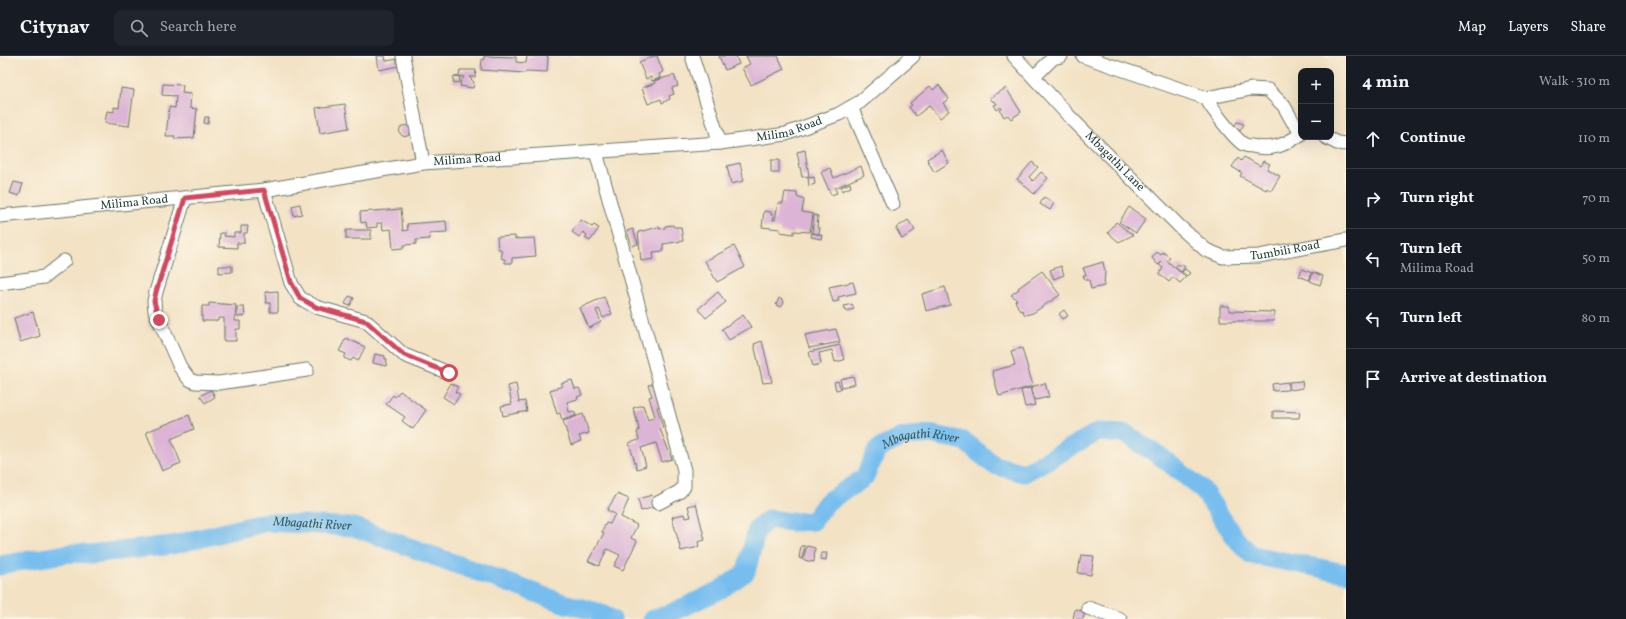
<!DOCTYPE html>
<meta charset="utf-8">
<style>
:root{--surface:#171b24;--page:#20242c;--text:#f1f3f6;--muted:#9ea1a6;--line:#363941}
body{margin:0;font-family:Vollkorn,serif;background:var(--page);color:var(--text)}
.controls{position:absolute;right:12px;top:12px;display:grid;overflow:hidden;border-radius:8px;box-shadow:0 4px 16px #0002}
.controls button{width:36px;height:36px;display:grid;place-items:center;padding:0;border:0;border-bottom:1px solid var(--line);background:var(--surface);color:var(--text);font:20px sans-serif}
.stop{position:absolute;width:12px;height:12px;margin:-9px;border:3px solid #d1495b;border-radius:50%;background:#fff}
.stop.end{background:#d1495b;border-color:#fff;box-shadow:0 1px 4px #0008}
.list{margin:0;padding:0;list-style:none}
h2{display:flex;justify-content:space-between;align-items:center;height:52px;margin:0;padding:0 16px;font-size:17px}
h2 small{font-size:13px;font-weight:400;color:var(--muted)}
.list li{display:grid;grid-template-columns:26px 1fr auto;gap:12px;align-items:center;box-sizing:border-box;height:60px;padding:0 16px;border-top:1px solid var(--line)}
.list b{display:block;font-size:15px;white-space:nowrap}
.list p{margin:0;font-size:13px;white-space:nowrap;color:var(--muted)}
.list em{font-size:13px;font-style:normal;color:var(--muted)}
.icon{flex:none;width:22px;height:22px;fill:none;stroke:currentColor;stroke-width:2;stroke-linecap:round;stroke-linejoin:round}
.map{position:relative;flex:none;width:1346px;height:563px;overflow:hidden}
header{display:flex;align-items:center;gap:24px;box-sizing:border-box;height:56px;padding:0 20px;background:var(--surface);border-bottom:1px solid var(--line)}
header strong{font-size:19px}
nav{display:flex;gap:22px;margin-inline-start:auto;font-size:14px}
.search{width:280px;height:36px;background:var(--page);display:flex;align-items:center;gap:10px;box-sizing:border-box;padding:0 14px;border-radius:8px;color:var(--muted);font-size:15px}
main{display:flex}
aside{flex:1;background:var(--surface)}
.map>svg:first-child{display:block}
</style>
<header>
<strong>Citynav</strong>
<div class="search"><svg class="icon" aria-label="search" viewBox="0 0 24 24"><circle cx="10" cy="10" r="6"/><path d="M15 15l6 6"/></svg>Search here</div>
<nav><a>Map</a><a>Layers</a><a>Share</a></nav>
</header>
<main>
<div class="map">
<svg width="1346" height="563" viewBox="0 0 1346 563">
<rect width="100%" height="100%" fill="#fcf5e5"/>
<filter id="ink" filterUnits="userSpaceOnUse"><feTurbulence type="fractalNoise" baseFrequency=".025" numOctaves="2"/><feDisplacementMap in="SourceGraphic" scale="8" xChannelSelector="R" yChannelSelector="G"/><feConvolveMatrix kernelMatrix="1 2 1 2 8 2 1 2 1" color-interpolation-filters="sRGB"/></filter>
<filter id="wash" filterUnits="userSpaceOnUse"><feTurbulence type="fractalNoise" baseFrequency=".012" numOctaves="4" result="noise"/><feDisplacementMap in="SourceGraphic" scale="16" xChannelSelector="R" yChannelSelector="G"/><feGaussianBlur stdDeviation="0.9" result="paint"/><feColorMatrix in="noise" values="0 0 0 0 0 0 0 0 0 0 0 0 0 0 0 0 0 1.4 0 .05"/><feComposite in="paint" operator="in"/></filter>
<g filter="url(#wash)">
<rect width="100%" height="100%" fill="#f3e2c4"/>
<g fill="none" stroke-linecap="round" stroke-linejoin="round">
<!-- river -->
<g stroke="#77beef" stroke-width="19">
<path id="s1" d="M0,510L5,508L71,497L90,498L172,489L267,466L354,471L563,547L597,556L612,563"/>
<path id="s2" d="M652,563L667,559L720,534L746,516L757,473L769,463L791,466L813,465L827,446L864,422L878,393L902,381L930,378L964,385L994,409L1024,417L1098,376L1126,378L1161,401L1202,433L1236,483L1252,499L1346,517"/>
</g>
</g>
<g id="blocks">
<!-- building -->
<path fill="#dcb4d6" d="M377,0H385L386,5L398,3L399,10L379,14Z
M484,0L516,1V6L526,7L527,0H548L547,16L526,15L525,17L481,14L482,3L484,4Z
M654,0H657L663,16L659,18L660,22L652,25L651,21L646,23L639,6Z
M719,0H736L739,8L725,14Z
M746,0H778L784,13L751,29L742,12L750,8Z
M460,14H476L475,21H469L474,26L473,32L460,30L461,25L464,21L459,20Z
M674,19L678,30L672,32L674,38L669,40L670,43L662,47L661,43L648,48L642,32L655,27L654,25Z
M454,20L460,21L459,27L453,26Z
M163,28L183,29L182,37L191,38L190,52L197,53L194,82L174,83L175,80H166L169,51L175,52L176,40L162,39Z
M939,29L949,43L943,47L949,55L940,62L929,50L916,60L909,51L912,49L910,47L930,30L933,34Z
M121,32L134,34L129,70L105,67L107,55L114,56V51L119,52Z
M1006,32L1021,56L1011,63L1008,59L1004,61L1000,54L1002,53L1001,51L997,54L994,49L997,48L995,45L993,46L990,42Z
M345,48L349,72L320,77L316,52Z
M205,61H209L208,68L204,67Z
M1237,66L1244,68L1240,75L1234,71Z
M399.5 75a5.5 5.5 0 1 1 11 0a5.5 5.5 0 1 1-11 0Z
M805,94L809,120L802,121L797,96Z
M942,94L949,107L934,116L927,103Z
M1244,101L1260,110L1263,105L1270,108L1267,113L1280,120L1271,135L1267,132L1266,134L1240,120L1242,117L1232,111L1238,102L1241,105Z
M771,104H779V117H771Z
M1032,106L1038,111L1029,121L1033,125L1041,116L1048,122L1034,138L1017,123Z
M740,107L744,125L731,128L727,110Z
M861,110L864,119L835,132L837,137L831,139L821,116L830,112L834,122Z
M814,121L815,128L809,130L808,122Z
M14,126L23,128L19,140L10,137Z
M850,127L851,131L842,135L841,131Z
M785,136L797,137V141L804,144L802,156L813,158L810,176L794,175V178L780,176V173L762,171L764,155L771,156V159H774L773,164H775L778,147H783Z
M1044,141L1054,147L1050,154L1040,148Z
M300,148L302,158L294,160L292,150Z
M1129,151L1146,163L1136,177L1119,166Z
M401,153L403,175L408,174L407,168L446,165L447,176L429,177L430,183L416,184V188L404,189V192L393,193L391,173L383,174L382,167H377V171L367,172L366,166L361,167L360,156Z
M814,159L818,160L817,172H820L819,178L812,177Z
M581,164L592,171L594,169L599,172L590,185L585,182L587,179L583,176L579,181L572,176Z
M908,164L915,174L902,183L896,172Z
M1116,166L1133,179L1119,186L1108,177Z
M673,169L674,171H681L683,185L663,188V195L653,196L654,203L641,205L638,176L659,171V173L665,172V170Z
M241,170H248L247,177H244V187H237V192L219,191L220,177H225L224,180L234,181V177H241Z
M633,173L638,188L632,190L627,175Z
M346,174H371V183H346Z
M812,177L822,179L821,183L811,181Z
M515,180V183L534,182L536,200L512,202V207H505V203H502L501,193H498L497,181Z
M734,190L745,211L717,226L705,205Z
M1157,196L1161,199L1163,196L1170,202L1167,205L1186,221L1180,227L1173,221L1169,226L1159,218L1163,212L1159,209L1162,206L1158,209L1152,202Z
M1103,206L1105,216L1104,230L1091,233L1089,224H1085L1083,219H1086L1083,212Z
M1178,208L1180,210L1181,208L1185,211L1181,216L1175,211Z
M219,210H232V216L219,217Z
M1061,210L1064,219L1054,223L1050,214Z
M1185,213L1190,217L1187,220L1182,216Z
M1302,213L1312,217L1309,224L1299,220Z
M1042,215L1060,239L1033,257L1025,259L1022,254L1020,255L1015,245L1017,244L1011,239L1019,233L1018,232Z
M1313,216L1323,220L1320,229L1310,225Z
M853,226L856,237L838,241L839,245L833,246L829,231Z
M945,231L950,249L926,255L922,238Z
M278,235V256H270V247H266L265,236Z
M718,236L726,246L706,262L698,253Z
M349,240L354,242L350,250L345,248Z
M604,241L612,258L603,262L599,253L596,254L601,266L589,272L580,252Z
M779,242L784,245L783,249L781,251L776,249Z
M209,247L236,249L235,265H240V273H236V285H224V262H218V265H202V250H209Z
M852,248L854,253L846,255L844,250Z
M1220,250H1229V255L1275,256L1274,265H1220Z
M237,251H244L245,260L237,261Z
M1064,254L1068,260L1063,263L1059,258Z
M33,256L40,280L20,286L14,262Z
M743,259L751,271L729,284L722,273Z
M836,273L840,286L809,292L805,279Z
M346,282L365,291L358,305L353,302L351,305L344,302L346,298L339,295Z
M762,285L772,326L763,327L754,288Z
M840,289L844,304L835,306L832,294L819,297L821,308L813,310L809,296Z
M1022,292L1033,330L999,340L992,315L1015,309L1011,295Z
M375,298L385,300V303H387L386,310L373,307Z
M853,320L855,328L842,331L840,323Z
M572,324L575,333L579,332L582,339L577,341L578,343L567,346L569,356L574,355L576,360L562,364L560,357L557,358L550,334L563,330L561,327Z
M838,325L841,333L836,334L834,326Z
M1302,325L1303,332L1290,334L1289,326Z
M1288,326V334L1273,335L1272,328Z
M451,327L458,331L455,336L460,338L454,348L443,341Z
M656,327L664,349L657,351L663,372L660,373L672,403L662,406L656,387L641,392L646,410L637,413L629,387L639,384L637,376L639,375L638,368L633,352L643,349L648,364L655,361L649,341L652,340L648,329Z
M1045,327L1049,341L1035,344L1031,331Z
M516,328L519,346L525,345L527,355L503,360L501,350L512,348L508,330Z
M1030,332L1035,349L1025,351L1021,334Z
M211,334L215,341L205,347L200,340Z
M400,335L426,354L413,373L402,365L405,361L386,348L393,339L395,341Z
M1273,355L1300,356L1299,362H1273Z
M583,358L589,377L579,380L581,385L571,389L563,365Z
M189,359L194,373L171,383L181,407L162,415L146,376Z
M617,438L629,443L621,461L637,469L631,482L637,485L623,514L614,510L620,499L607,493L599,510L588,505L604,477L602,476L606,467L610,468L615,458L607,454Z
M652,439L655,451L641,455L638,443Z
M696,448L705,484L698,486L699,491L681,495L672,461L684,458L685,462L691,461L688,450Z
M801,490H805L802,503L799,502Z
M807,490L815,492L814,506L803,504Z
M821,497H827L826,504L820,503Z
M1081,499L1094,500L1091,519L1078,517Z
M1075,553L1085,556L1083,563H1073Z"/>
</g>
</g>
<g filter="url(#ink)">
<use href="#blocks" fill-opacity="0" stroke="#697766" stroke-width="1"/>
<g fill="none" stroke-linecap="round" stroke-linejoin="round">
<defs>
<g id="minor">
<path d="M403,0L423,107"/>
<path d="M692,0L720,87"/>
<path id="s3" d="M1014,0L1069,60L1181,172L1206,194L1223,201L1259,200L1346,184"/>
<path d="M1083,0L1206,42L1251,33L1268,34L1284,50L1293,66L1301,75"/>
<path d="M1034,21L1053,2L1061,0"/>
<path d="M1206,42C1212,53 1233,81 1243,88C1245,89 1250,90 1252,90C1272,95 1285,89 1301,78"/>
<path d="M851,51L893,148"/>
<path d="M1325,81L1337,87L1346,88"/>
<path d="M596,96L684,414V431L679,436L658,447"/>
<path d="M264,134L291,227L300,242L316,251L366,265L404,299L449,317"/>
<path d="M185,142L156,236L154,245L155,255L180,311L189,323L195,326L219,327L307,314"/>
<path id="s4" d="M0,160L264,134L423,107L720,87L786,78L839,58L860,46L913,0"/>
<path d="M0,227L44,221L64,205"/>
<path d="M1088,552L1120,563"/>
</g>
</defs>
<!-- minor casing -->
<use href="#minor" stroke="#697766" stroke-width="15"/>
<!-- minor -->
<use href="#minor" stroke="#fff" stroke-width="13"/>
</g>
</g>
<g fill="none" stroke-linecap="round" stroke-linejoin="round" filter="url(#ink)">
<!-- route -->
<path stroke="#d1495b" stroke-width="5" d="M159,264L154,245L156,236L185,142L264,134L291,226L300,242L316,251L366,265L404,299L449,317"/>
</g>
<g text-anchor="middle" dominant-baseline="central" stroke-width="3.5" stroke-linejoin="round" paint-order="stroke">
<!-- street labels -->
<g font-size="12" fill="#1f3d34" stroke="#fcf5e5">
<text stroke="none"><textPath href="#s4" startOffset="795">Milima Road</textPath></text>
<text stroke="none"><textPath href="#s4" startOffset="471">Milima Road</textPath></text>
<text stroke="none"><textPath href="#s3" startOffset="146">Mbagathi Lane</textPath></text>
<text stroke="none"><textPath href="#s4" startOffset="135">Milima Road</textPath></text>
<text stroke="none"><textPath href="#s3" startOffset="354">Tumbili Road</textPath></text>
</g>
<!-- water labels -->
<g font-size="13" font-style="italic" fill="#355d63" stroke="#fcf5e5">
<text stroke="none"><textPath href="#s2" startOffset="355">Mbagathi River</textPath></text>
<text stroke="none"><textPath href="#s1" startOffset="317">Mbagathi River</textPath></text>
</g>
</g>
</svg>
<div class="controls">
<button>+</button>
<button>−</button>
</div>
<div class="stop" style="left:449px;top:317px"></div>
<div class="stop end" style="left:159px;top:264px"></div>
</div>
<aside>
<h2>4 min<small>Walk · 310 m</small></h2>
<ul class="list">
<li><svg class="icon" aria-label="ahead" viewBox="0 0 24 24"><path d="M12 20V5M6 11l6-6 6 6"/></svg><div><b>Continue</b></div><em>110 m</em></li>
<li><svg class="icon" aria-label="right" viewBox="0 0 24 24"><path d="M7 20v-9h11M14 6l5 5-5 5"/></svg><div><b>Turn right</b></div><em>70 m</em></li>
<li><svg class="icon" aria-label="left" viewBox="0 0 24 24"><path d="M17 20v-9H6M10 6l-5 5 5 5"/></svg><div><b>Turn left</b><p>Milima Road</p></div><em>50 m</em></li>
<li><svg class="icon" aria-label="left" viewBox="0 0 24 24"><path d="M17 20v-9H6M10 6l-5 5 5 5"/></svg><div><b>Turn left</b></div><em>80 m</em></li>
<li><svg class="icon" aria-label="arrive" viewBox="0 0 24 24"><path d="M6 21V4h12l-3 4 3 4H6"/></svg><div><b>Arrive at destination</b></div></li>
</ul>
</aside>
</main>
